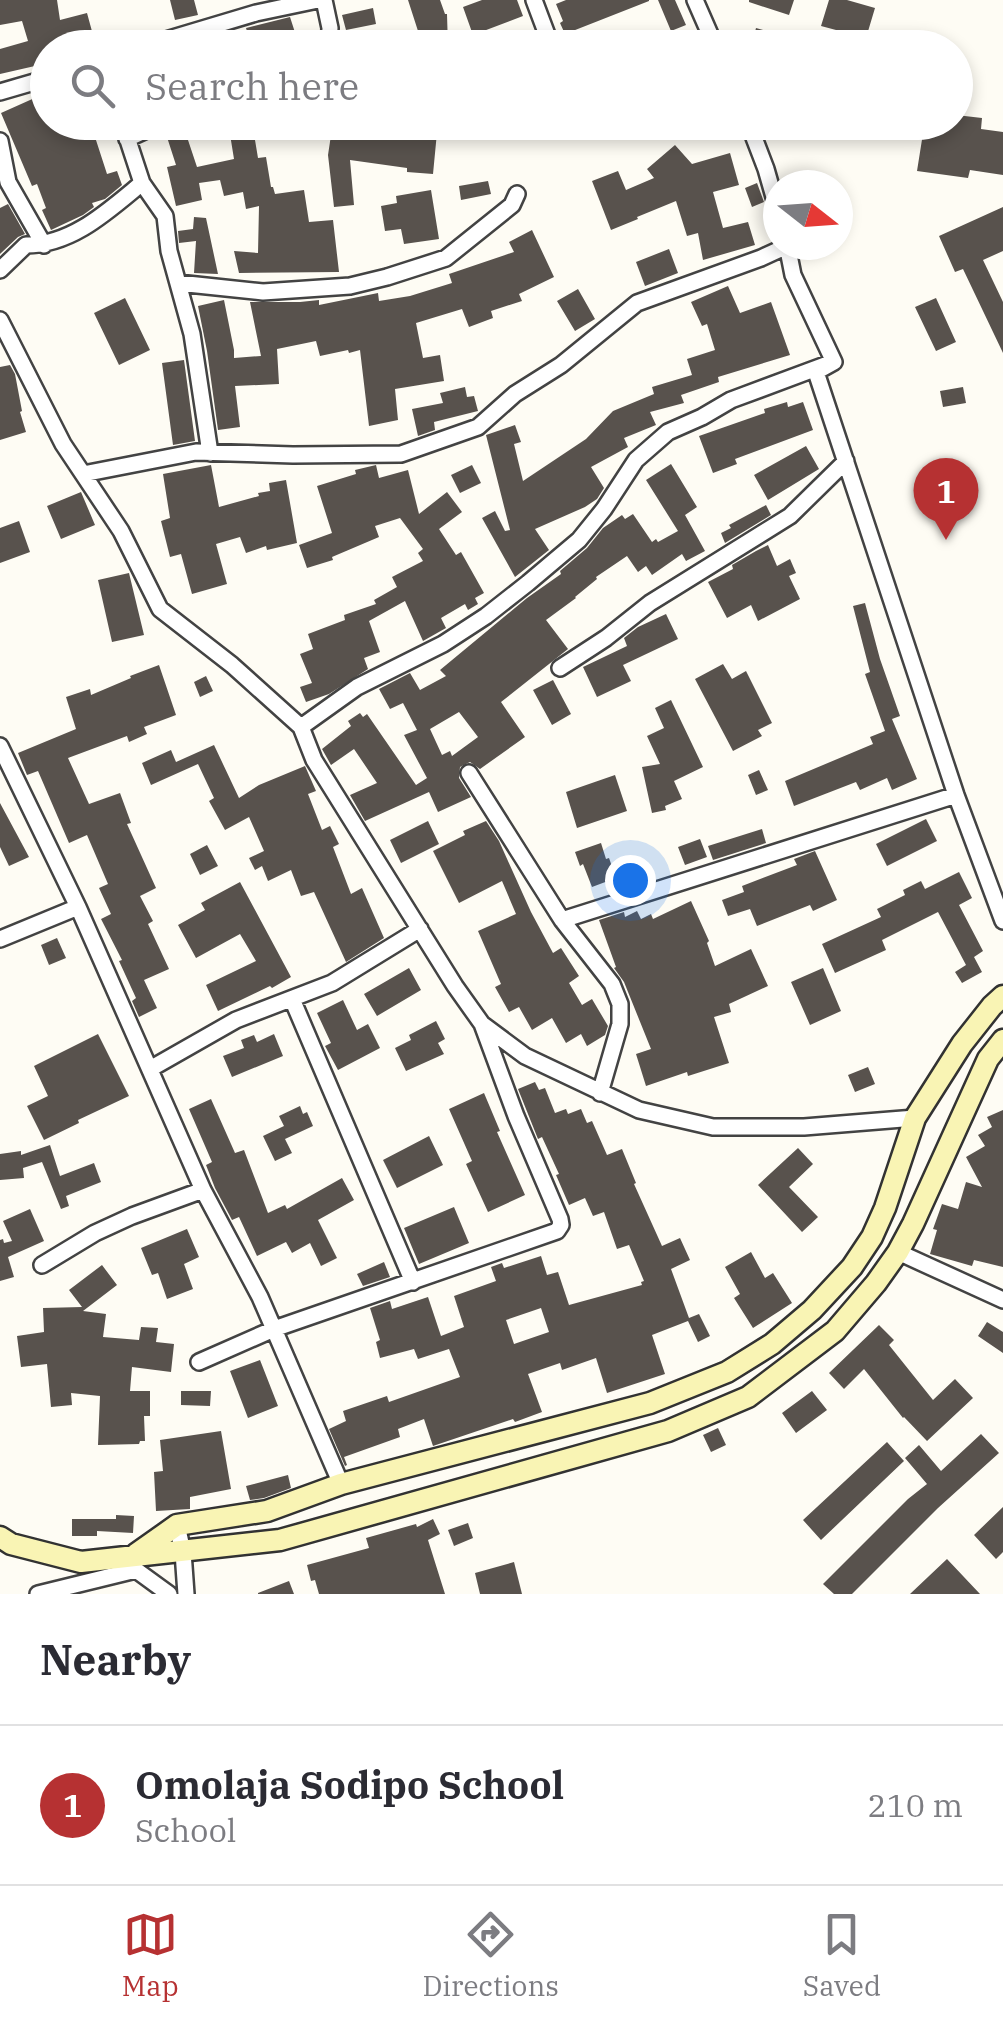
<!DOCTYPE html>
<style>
:root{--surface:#fff;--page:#f2f2f3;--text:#2b2b33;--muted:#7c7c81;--line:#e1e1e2;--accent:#b63132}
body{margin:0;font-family:"IBM Plex Serif",serif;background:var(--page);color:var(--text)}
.compass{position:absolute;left:763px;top:170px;width:90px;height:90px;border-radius:50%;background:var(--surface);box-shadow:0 5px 15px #0003;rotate:107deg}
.you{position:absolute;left:630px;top:880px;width:35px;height:35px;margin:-25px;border:8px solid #fff;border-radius:50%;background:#1a73e8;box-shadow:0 0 0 15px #1a73e833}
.badge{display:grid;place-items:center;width:65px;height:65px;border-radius:50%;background:var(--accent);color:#fff;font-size:32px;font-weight:700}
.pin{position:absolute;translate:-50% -82px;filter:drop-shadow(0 2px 5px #0008)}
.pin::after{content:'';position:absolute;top:52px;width:35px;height:30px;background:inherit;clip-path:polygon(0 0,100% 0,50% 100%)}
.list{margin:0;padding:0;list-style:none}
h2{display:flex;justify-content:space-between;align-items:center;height:130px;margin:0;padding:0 40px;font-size:42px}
h2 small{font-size:32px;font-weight:400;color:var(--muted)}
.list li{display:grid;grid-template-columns:65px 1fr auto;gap:30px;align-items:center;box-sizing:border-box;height:160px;padding:0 40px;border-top:2px solid var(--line)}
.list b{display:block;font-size:38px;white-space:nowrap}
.list p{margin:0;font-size:32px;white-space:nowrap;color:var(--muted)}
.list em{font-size:32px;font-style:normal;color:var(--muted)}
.icon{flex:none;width:55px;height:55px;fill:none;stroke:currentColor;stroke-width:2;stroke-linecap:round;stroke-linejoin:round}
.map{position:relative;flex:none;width:1003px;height:1594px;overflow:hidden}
.search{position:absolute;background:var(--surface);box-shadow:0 5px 15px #0003;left:30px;right:30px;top:30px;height:110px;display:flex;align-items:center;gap:25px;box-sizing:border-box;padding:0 35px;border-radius:55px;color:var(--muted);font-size:38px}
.sheet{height:290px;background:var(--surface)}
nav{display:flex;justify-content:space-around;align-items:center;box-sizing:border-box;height:140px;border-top:2px solid var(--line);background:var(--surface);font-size:28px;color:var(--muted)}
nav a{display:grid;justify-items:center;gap:5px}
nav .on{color:var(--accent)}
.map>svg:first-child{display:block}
</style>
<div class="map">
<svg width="1003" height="1594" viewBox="0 0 1003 1594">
<rect width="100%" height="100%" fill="#fefcf4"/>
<!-- building -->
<path fill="#58524d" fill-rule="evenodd" d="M0,0H57L60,20L87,13L96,46L48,48V63L0,74V49L28,41L22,21L0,25Z
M170,0H194L198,15L175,20Z
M408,0H440L445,14H447L448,48H385L384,33L418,31Z
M482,0H517L523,16L473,35L463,7Z
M566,0H649V1L565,34L560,23L563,21L556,4Z
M658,0H675L686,25L671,31Z
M749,0H794L789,15L749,2Z
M829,0H847L875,8L866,38L821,26Z
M373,8L376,24L346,30L342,15Z
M290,17L300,48H252L246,28Z
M756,28L813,44V48H751Z
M682,34L688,48H655Z
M216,37L220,48H184V46Z
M48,92V122H111L113,130L95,137L107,174L117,171L122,185L105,199L92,203L94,207L83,215L51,230L42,210L46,208L37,184L32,186L1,113Z
M956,115L982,118L981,129L1003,132V175L970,170L968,178L917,171L924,127L937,129L938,122H956Z
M182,122L197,167L234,159L228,122H252L258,158L266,157L271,187H273L275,194L304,190L309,222L333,220L339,272L239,273L234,251L258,253L259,206L246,209L243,192L224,196L220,180L199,183L202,200L176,206L167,167L176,165L166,134L175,125Z
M333,122H438L433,174L407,172V168L350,160L354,205L334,207L328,155Z
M675,145L692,164L730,153L739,185L713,192L723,228L748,222L755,245L703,260L698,233L687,236L676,201L637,217L638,219L611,230L592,181L618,171L626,190L654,178L647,169Z
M488,181L491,194L461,200L459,186Z
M757,183L764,202L752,207L745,188Z
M431,190L439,239L404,244L401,229L385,231L381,206L397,203L396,196Z
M8,204L25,234L18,237L0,254V208Z
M1003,207V251L983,260L1003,302V353L963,269L955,272L939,236Z
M194,217L206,218L218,274L194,273L196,241L179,243L178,231L193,229Z
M532,230L554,277L519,294L522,301L491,311L493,318L469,327L462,309L416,323L423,358L440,355L444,381L395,389L398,420L369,426L360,350L349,353L348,350L320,356L316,341L277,349L279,384L235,386L240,427L218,430L207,351L198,306L224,300L234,350V358L261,356L250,302H300L319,300V305L378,293L379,301L410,296L452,283L449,274L514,252L509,242Z
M669,249L678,273L645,286L636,262Z
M728,286L740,313L771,302L790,355L718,377L719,382L681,395L684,403L650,412L656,425L624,438L628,447L591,467L604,488L597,499L585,507L535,529L549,550L515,577L482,518L495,511L505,531L510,530L486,435L515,425L521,442L514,444L523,481L586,439L613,411L654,394L652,387L692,375L687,359L715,350L707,324L702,326L691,302Z
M578,289L595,319L575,331L557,301Z
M125,298L150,350L119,365L94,313Z
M936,298L956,342L936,351L915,307Z
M184,360L195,441L173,445L162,363Z
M10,365L15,374L22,411L20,412L26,432L0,440V367Z
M465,387L467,397L474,396L478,411L434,422L435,430L418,436L412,409L443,403L440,393Z
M963,387L966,403L943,407L940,391Z
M787,402L788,407L803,402L813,430L735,459L737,464L713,473L699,436L765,413L764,409Z
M806,446L819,469L768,500L754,475Z
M671,464L697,507L685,515L705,551L686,561L682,554L652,575L646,566L638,572L627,556L596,577L597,579L575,597L576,598L546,620L568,649L501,702L525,737L480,769L470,762L460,767L459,778L471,797L438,812L429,792L365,821L350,795L377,783L354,749L331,765L322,749L351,726L348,721L360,713L363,717L367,714L416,785L427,778L404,735L417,730L403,703L390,709L379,689L410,673L420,690L446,676L440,670L527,598L561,574L560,571L587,548L603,528L622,515L625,519L633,514L652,542L656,539L658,542L678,531L646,480ZM459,712L478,737L452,756L450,751L442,755L430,729Z
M211,465L219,507L259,496L258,493L270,491L269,483L286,480L297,543L267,550L266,546L246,553L240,537L216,544L227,584L192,594L181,554L170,557L161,521L170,518L163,474Z
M376,465L379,478L408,470L419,514L447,492L462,512L439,529L456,555L461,552L484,593L475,598L478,604L468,610L465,604L441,618L446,628L423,641L405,601L369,621L380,652L364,658L368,669L329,694L306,702L300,687L312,683L300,654L313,649L308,634L345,620L344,615L376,604L374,600L397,587L392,577L423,561L418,553L423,549L400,518L375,526L379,537L332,557L333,560L307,568L299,545L332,533L317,486L356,474L355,470Z
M472,465L481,483L460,493L451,475Z
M81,492L95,525L61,539L47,506Z
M766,505L771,515L725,543L721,533L731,528L729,525Z
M19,521L30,552L0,563V528Z
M768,545L777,566L790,559L796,573L789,576L800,599L758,621L751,605L727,618L708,582L733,569L732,565L756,551Z
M129,573L144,635L112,642L98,580Z
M865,603L880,659L900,716L892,719L917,779L892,790L887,778L860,790L856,782L794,806L785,781L873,744L870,737L885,731L865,674L870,672L853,606Z
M666,614L678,639L623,665L631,681L597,697L583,667L627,646L624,638L638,627Z
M723,664L732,679L746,671L772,723L758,730L762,736L733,751L695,679Z
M159,665L176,715L144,727L147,734L129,742L127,736L68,758L89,804L120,793L131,823L127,824L156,888L140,896L153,921L148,924L169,969L144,980L157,1008L139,1017L132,1001L136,998L119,961L122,960L101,919L111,914L99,888L108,884L87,835L69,843L38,771L27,775L18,753L76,729L66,697L90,689L91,695L131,678L130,676Z
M206,676L213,691L200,697L194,682Z
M553,680L571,714L552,725L533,690Z
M671,700L703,767L674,781L682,799L665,806L666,810L652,813L642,767L660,764L647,736L664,728L655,708Z
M214,745L239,798L259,785L305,766L316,791L308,794L322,830L330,826L339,844L333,847L351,894L362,888L384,938L346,962L314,892L301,896L291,870L268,881L262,866L255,870L249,858L264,851L249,817L225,830L209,801L214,798L198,764L151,785L142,763L171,750L176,762Z
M759,770L768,790L756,795L748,775Z
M615,775L627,811L577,828L566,792Z
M0,803L29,857L9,866L0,847Z
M926,819L937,841L887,866L876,844Z
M428,821L439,844L401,863L390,840Z
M486,821L499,841L531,912L553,953L561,948L579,976L569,983L582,1005L592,999L608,1026L605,1035L587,1046L581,1034L566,1043L552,1018L532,1030L519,1007L509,1012L495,987L501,984L478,931L516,914L502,881L459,903L433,851L465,835L463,831Z
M762,829L766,843L713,860L708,846Z
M700,839L707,857L685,865L678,847Z
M601,843L606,859L609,858L616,878L592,887L583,864L580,866L575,852Z
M207,845L218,866L200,875L190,854Z
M815,851L837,900L813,911L810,905L757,926L750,909L728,916L722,900L744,892L742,886L797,865L794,859Z
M959,872L972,898L959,905L983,951L974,957L982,972L962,983L955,972L966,965L938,912L882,940L886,950L835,973L822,944L881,917L877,909L905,895L903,890L921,881L925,889Z
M240,882L291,977L272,988L270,986L218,1011L206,985L256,961L240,934L196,958L178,925L205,910L201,903Z
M691,901L709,941L707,943L715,966L751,949L768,986L729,1004L731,1012L714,1017L729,1063L688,1076L687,1072L646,1086L636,1054L651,1049L624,982L614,968L616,967L599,920L624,912L625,917L637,911L641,919L651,914L653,919Z
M57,938L66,958L49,965L41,945Z
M409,968L421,990L377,1016L364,994Z
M823,968L841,1011L810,1025L791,982Z
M343,1000L357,1030L368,1024L380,1048L338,1070L325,1046L331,1043L317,1013Z
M436,1021L445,1039L438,1043L444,1054L406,1071L395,1048L411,1040L409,1035Z
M98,1034L129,1096L78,1120L79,1123L44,1140L27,1106L48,1096L34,1066Z
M274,1034L283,1056L232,1077L223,1056L244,1048L241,1040L254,1035L257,1042Z
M868,1067L875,1084L855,1092L848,1075Z
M535,1082L539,1090L545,1088L555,1113L566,1109L568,1114L581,1109L587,1123L592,1121L607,1155L622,1149L636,1183L634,1184L662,1246L680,1238L690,1260L671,1269L689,1318L699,1314L710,1336L698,1342L688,1321L652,1335L665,1374L607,1393L596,1358L562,1370L560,1363L528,1374L542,1412L515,1422L513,1419L433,1446L424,1419L398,1429L400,1437L344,1457L347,1465L345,1466L329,1429L346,1421L343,1411L387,1396L389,1402L460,1377L449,1349L418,1359L414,1349L380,1358L376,1342L380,1340L370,1308L390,1301L392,1309L428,1297L441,1336L464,1327L454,1296L496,1281L491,1267L502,1263L504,1268L541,1256L547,1275L558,1272L569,1305L642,1285L641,1282L644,1281L629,1245L617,1249L604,1212L593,1216L585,1198L569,1205L556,1175L559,1174L542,1137L538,1139L518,1089ZM541,1308L549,1332L514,1344L506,1320Z
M484,1093L500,1131L497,1132L525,1195L488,1212L466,1164L472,1161L449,1109Z
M211,1099L235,1153L244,1150L268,1213L285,1205L287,1209L342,1178L354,1200L318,1220L337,1258L321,1266L310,1243L292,1253L286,1242L257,1256L239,1217L232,1220L215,1188L206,1165L212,1162L189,1109Z
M300,1106L303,1114L307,1112L313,1126L285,1139L292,1153L275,1161L263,1136L284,1126L279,1116Z
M1003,1110V1267L974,1260L972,1266L930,1254L937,1230L933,1229L942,1204L958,1209L966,1182L982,1187L966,1157L985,1146L978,1135L992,1127L987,1117Z
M429,1136L443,1165L397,1188L383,1160Z
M50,1145L60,1176L94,1163L101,1182L66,1196L69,1206L61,1209L42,1162L23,1168L24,1178L0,1180V1154L21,1151V1155Z
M798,1148L813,1164L789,1187L818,1217L802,1232L758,1185Z
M454,1207L469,1243L419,1264L404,1228Z
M30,1209L44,1241L8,1257L14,1277L0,1281V1240L3,1239L4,1243L12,1241L3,1221Z
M187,1229L199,1257L184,1264L193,1289L167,1299L158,1273L152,1275L141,1248Z
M751,1252L765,1278L773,1273L792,1303L753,1328L734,1298L740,1294L725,1267Z
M384,1262L390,1277L363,1286L357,1274Z
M102,1265L117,1285L83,1311L106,1314L103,1337L139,1340L141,1327L158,1328L156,1342L174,1344L171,1372L132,1367L130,1391H150V1416H144L145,1441H140L139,1444L98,1445L100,1396L71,1393L72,1405L51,1407L47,1364L21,1367L17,1336L44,1332L43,1308L82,1307L69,1290Z
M987,1322L1003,1332V1353L978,1336Z
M879,1325L894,1340L889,1345L933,1400L955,1379L973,1398L927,1441L904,1417L903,1418L864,1369L844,1389L829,1373Z
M260,1360L278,1406L248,1418L230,1371Z
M181,1391H211L210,1406L181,1405Z
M812,1391L827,1410L796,1433L782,1413Z
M718,1428L726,1445L711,1452L703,1435Z
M221,1431L231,1489L190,1497V1509L156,1511L154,1472L163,1471L160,1440Z
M981,1434L999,1453L938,1508L852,1594H834L823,1584L908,1499L927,1484L905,1458L919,1445L941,1471Z
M887,1442L904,1461L821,1540L803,1520Z
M288,1475L291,1488L264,1498L250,1500L246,1486Z
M1003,1507V1552L996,1559L974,1535Z
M116,1515L134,1516L133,1533L97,1531V1536H72V1519H116Z
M433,1519L440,1534L428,1540L445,1594H319L315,1580L311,1581L307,1565L369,1548L366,1538L416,1524L417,1527Z
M468,1523L473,1538L454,1546L448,1530Z
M947,1559L980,1594H910Z
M514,1562L522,1594H480L475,1573Z
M289,1581L294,1594H258V1593Z"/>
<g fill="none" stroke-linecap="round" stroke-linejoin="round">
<defs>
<path id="minor" d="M324,0L330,28L329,48
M534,0L552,48
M695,0L716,48
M139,48L256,13L318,0
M0,92L48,78
M122,122L142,183L165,216L169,251L192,334L210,453
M748,122L766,169L778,211
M127,139L164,122
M0,141L8,182L44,245
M787,245L793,275L834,362L816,372L956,795L1003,921
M0,270L26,245C72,245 108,211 142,183
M178,283L263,292L350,286L387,277L446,258L512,205L517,194
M0,320L63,444L121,531L160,609L232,665L301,727L314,760L455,986L482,1024L525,1056L639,1110L713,1127H804L915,1118
M83,474L196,452L293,455L401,454L478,427L515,394L561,365L637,303L761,258L787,246
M560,668L606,638L650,603L790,516L846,461
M301,727L357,687L443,644L486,616L528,583L579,540L604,509L636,460L668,432L702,417L731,400L825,365
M0,746L78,907L203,1190L260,1297L341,1484
M469,773L562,920L612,984L620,1004V1024L600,1093
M562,920L956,795
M0,939L78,907
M292,999L413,1282
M150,1069L236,1020L332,983L420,929
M898,1252L1003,1300
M42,1265L95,1233L132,1216L203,1190
M199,1362L274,1329L557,1231L561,1225L560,1219L516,1116L482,1024
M177,1525L183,1552L186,1594
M38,1594L136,1570L169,1594"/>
<path id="secondary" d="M0,1537L11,1544L81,1562L280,1540L668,1431L748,1397L835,1331L876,1283L898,1252L913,1224L988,1059L1003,1040
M136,1554L177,1525L267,1511L341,1484L650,1403L727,1372L772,1344L812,1310L852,1267L872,1237L885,1208L915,1118L962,1044L992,1006L1003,996"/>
</defs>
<!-- minor casing -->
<use href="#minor" stroke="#434343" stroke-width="20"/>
<!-- secondary casing -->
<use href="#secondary" stroke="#323232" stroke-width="25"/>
<!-- minor -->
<use href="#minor" stroke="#fff" stroke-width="15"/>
<!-- secondary -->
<use href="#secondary" stroke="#f9f4b4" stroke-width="20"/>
</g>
</svg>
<svg class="compass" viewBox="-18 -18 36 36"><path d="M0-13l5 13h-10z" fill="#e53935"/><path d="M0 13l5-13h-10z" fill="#7c7c81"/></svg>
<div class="you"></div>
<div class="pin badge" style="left:946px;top:540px">1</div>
<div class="search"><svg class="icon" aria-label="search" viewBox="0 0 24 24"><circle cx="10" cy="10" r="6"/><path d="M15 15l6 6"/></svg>Search here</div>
</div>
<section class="sheet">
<h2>Nearby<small></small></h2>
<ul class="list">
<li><span class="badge">1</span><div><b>Omolaja Sodipo School</b><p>School</p></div><em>210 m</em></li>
</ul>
</section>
<nav>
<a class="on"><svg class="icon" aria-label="map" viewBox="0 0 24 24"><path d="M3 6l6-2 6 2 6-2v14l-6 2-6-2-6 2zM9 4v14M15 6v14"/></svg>Map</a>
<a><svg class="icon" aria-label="directions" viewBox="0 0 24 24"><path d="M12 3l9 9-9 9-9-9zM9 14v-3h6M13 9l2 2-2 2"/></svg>Directions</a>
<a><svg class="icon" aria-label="saved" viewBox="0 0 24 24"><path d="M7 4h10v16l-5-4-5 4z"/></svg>Saved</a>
</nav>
